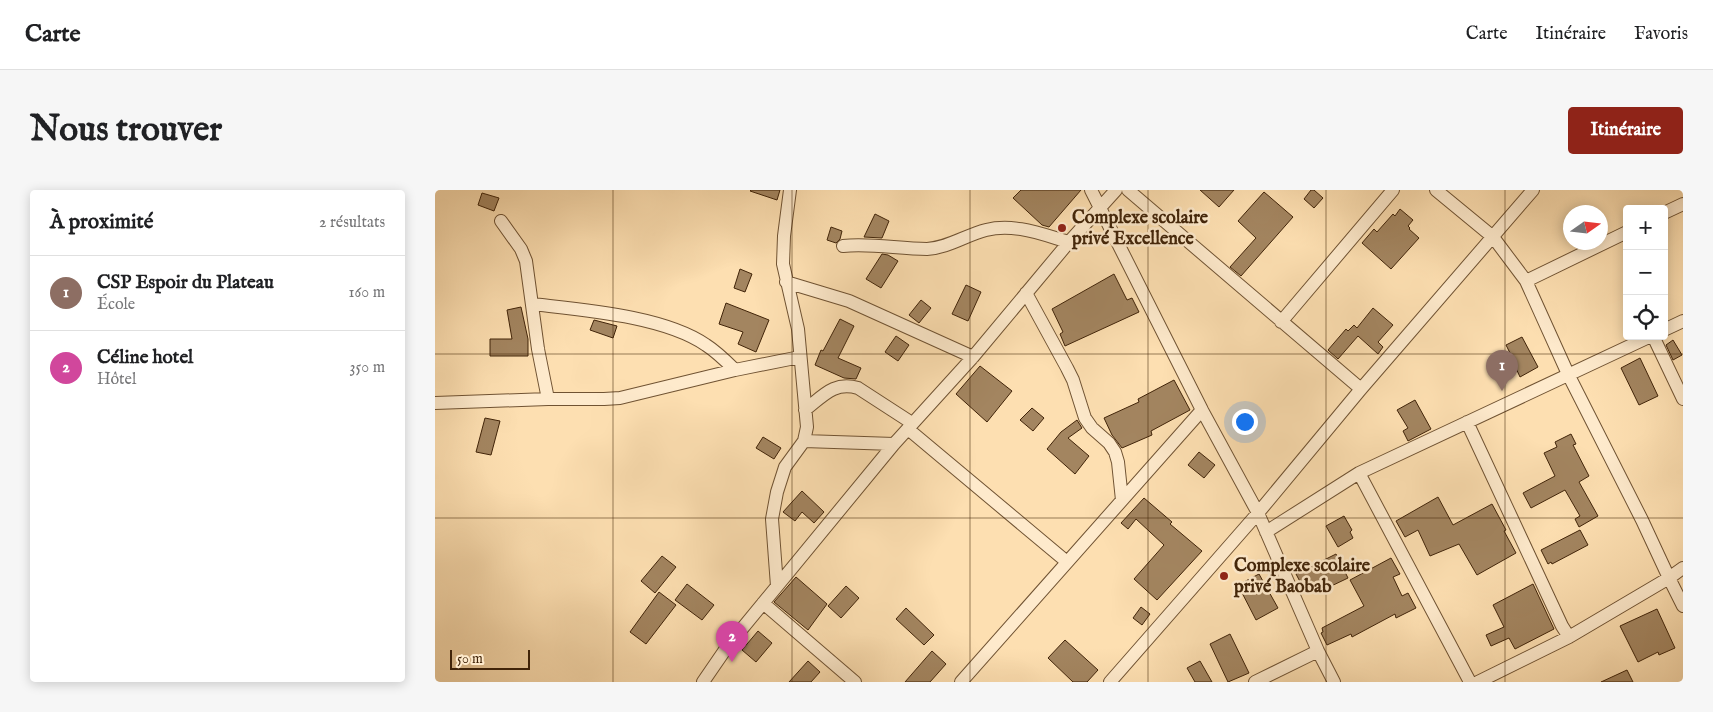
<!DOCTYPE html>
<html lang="fr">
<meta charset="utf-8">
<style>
:root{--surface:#fff;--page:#f6f6f6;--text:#202124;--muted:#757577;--line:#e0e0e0;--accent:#8f2418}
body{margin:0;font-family:"IM FELL English",serif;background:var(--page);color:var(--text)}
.controls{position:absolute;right:15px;top:15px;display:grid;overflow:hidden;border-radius:5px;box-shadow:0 2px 12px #0003}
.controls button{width:45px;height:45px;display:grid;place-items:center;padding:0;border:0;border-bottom:1px solid var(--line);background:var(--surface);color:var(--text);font:25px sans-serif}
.compass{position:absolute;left:1128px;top:15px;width:45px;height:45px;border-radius:50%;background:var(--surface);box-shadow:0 2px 12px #0003;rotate:76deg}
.scale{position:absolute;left:15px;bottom:12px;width:80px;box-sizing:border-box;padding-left:5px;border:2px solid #412409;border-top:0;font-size:14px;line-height:18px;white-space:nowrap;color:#412409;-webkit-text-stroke:4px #feeacc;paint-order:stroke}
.you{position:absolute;left:809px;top:231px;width:18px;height:18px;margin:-12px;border:4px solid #fff;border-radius:50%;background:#1a73e8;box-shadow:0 0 0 8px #1a73e833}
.badge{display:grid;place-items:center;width:32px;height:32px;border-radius:50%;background:var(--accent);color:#fff;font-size:16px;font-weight:700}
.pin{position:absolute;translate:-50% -41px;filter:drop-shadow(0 1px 2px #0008)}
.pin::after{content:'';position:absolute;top:26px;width:18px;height:15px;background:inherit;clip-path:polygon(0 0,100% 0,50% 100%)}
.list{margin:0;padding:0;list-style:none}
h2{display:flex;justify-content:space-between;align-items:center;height:65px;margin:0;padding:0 20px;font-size:21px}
h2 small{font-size:16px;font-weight:400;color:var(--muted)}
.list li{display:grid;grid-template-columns:32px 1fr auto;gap:15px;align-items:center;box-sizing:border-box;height:75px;padding:0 20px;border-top:1px solid var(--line)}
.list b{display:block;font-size:19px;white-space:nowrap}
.list p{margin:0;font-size:16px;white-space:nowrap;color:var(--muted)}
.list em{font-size:16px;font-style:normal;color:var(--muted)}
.icon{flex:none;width:28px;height:28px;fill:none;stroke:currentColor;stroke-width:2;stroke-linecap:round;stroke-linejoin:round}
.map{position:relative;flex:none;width:1248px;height:492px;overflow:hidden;border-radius:5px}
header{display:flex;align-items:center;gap:30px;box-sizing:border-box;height:70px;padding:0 25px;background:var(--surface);border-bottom:1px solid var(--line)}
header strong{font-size:24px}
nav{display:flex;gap:28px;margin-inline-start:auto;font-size:18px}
.intro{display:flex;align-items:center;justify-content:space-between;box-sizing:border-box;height:120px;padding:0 30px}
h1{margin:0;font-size:35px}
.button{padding:12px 22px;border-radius:5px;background:var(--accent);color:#fff;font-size:18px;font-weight:700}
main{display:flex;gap:30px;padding:0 30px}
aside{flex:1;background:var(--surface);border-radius:5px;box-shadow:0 2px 12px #0003}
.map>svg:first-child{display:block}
</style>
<header>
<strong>Carte</strong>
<nav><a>Carte</a><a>Itinéraire</a><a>Favoris</a></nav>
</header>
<div class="intro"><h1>Nous trouver</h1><a class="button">Itinéraire</a></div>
<main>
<aside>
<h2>À proximité<small>2 résultats</small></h2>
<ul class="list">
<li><span class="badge" style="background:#8d6e63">1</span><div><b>CSP Espoir du Plateau</b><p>École</p></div><em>160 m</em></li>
<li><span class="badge" style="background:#d1479c">2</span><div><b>Céline hotel</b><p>Hôtel</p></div><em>350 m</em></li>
</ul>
</aside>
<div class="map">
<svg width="1248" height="492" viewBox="0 0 1248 492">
<rect width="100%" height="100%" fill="#fddfb1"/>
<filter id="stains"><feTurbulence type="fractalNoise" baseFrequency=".004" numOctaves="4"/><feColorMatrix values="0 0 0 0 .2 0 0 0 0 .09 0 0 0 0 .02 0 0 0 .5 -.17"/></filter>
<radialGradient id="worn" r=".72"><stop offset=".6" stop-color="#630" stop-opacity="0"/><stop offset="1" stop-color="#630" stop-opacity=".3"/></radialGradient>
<!-- building -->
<path fill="#a38560" stroke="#412409" d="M316,0H345L342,10L315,1Z
M586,0H646L614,37L607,35L578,8Z
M765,0H799L784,17Z
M876,0H879L888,8L879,18L869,9Z
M829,2L858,27L806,86L795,77L821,48L803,31Z
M47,3L64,8L59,21L43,15Z
M965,19L978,30L973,36L975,38L974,39L984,48L956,79L927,53L939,39L942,42L958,24L960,26Z
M440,24L454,31L447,48L429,47Z
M396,37L407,41L405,49L401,53L392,50Z
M447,64L453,65L463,71L446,98L431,89Z
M305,79L317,84L310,102L299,98Z
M679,84L692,110L697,108L704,122L630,156L625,144L628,142L617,119Z
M531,95L546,102L533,131L517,124Z
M486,110L496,118L484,133L474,125Z
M291,113L334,130L321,162L303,154L308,142L284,134Z
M86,117L93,149V166H55V149H77L72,120Z
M938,118L958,135L943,152L948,157L943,164L923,146L903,169L893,160L911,139L913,141L919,135L922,138Z
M405,129L419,136L403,168L426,178L421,189L409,188L380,175L386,160L388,161Z
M159,130L182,136L178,148L155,140Z
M461,146L474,155L463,171L450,162Z
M1087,147L1103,177L1085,187L1080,176L1081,175L1071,155Z
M1238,150L1247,165L1238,170L1231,155Z
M1205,168L1223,206L1204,215L1186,178Z
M545,176L577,201L552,232L521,204Z
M739,190L755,220L716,241L717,245L687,258L677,245L669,228L704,212L703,209Z
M980,210L996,239L973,251L968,241L973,238L962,220Z
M597,218L609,228L598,241L585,230Z
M50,228L65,231L56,265L41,262Z
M642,230L647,238L633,248L654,266L640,284L612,259L626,242Z
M1136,244L1141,254L1138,255L1154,286L1144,292L1163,326L1144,337L1140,329L1145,326L1130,300L1096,318L1088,303L1120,286L1109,263L1122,257L1120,252Z
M328,247L346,258L339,269L321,258Z
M764,262L780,275L769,288L753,275Z
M367,301L389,322L379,333L367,322L360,331L348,322Z
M1003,307L1018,335L1057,314L1071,340L1069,341L1081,363L1042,385L1024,354L995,366L983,340L970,347L961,331Z
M709,308L737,332L735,334L767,361L722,410L699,389L729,355L701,329L693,339L686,333Z
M909,326L917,340L915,342L918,348L903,357L891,336Z
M1145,340L1153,355L1117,374L1116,372L1113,374L1106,360Z
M901,364L913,388L890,399L887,393L870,401L861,384Z
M227,366L241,377L220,403L206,391Z
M956,368L965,384L958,387L967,406L973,403L981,418L961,428L960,424L917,447L916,444L892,455L886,443L888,442L887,438L929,416L915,390Z
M824,384L843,418L821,430L803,395Z
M361,387L392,414L373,440L339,412Z
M252,394L279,415L267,430L240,410Z
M1098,394L1119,439L1080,459L1074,448L1056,456L1051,445L1069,437L1058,415Z
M411,396L424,408L406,428L393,416Z
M224,402L241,415L211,454L195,442Z
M706,417L715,424L707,435L698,428Z
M471,418L499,445L489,455L461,429Z
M1222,419L1240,458L1224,465L1223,462L1203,472L1185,436Z
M323,441L337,453L321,472L307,460Z
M795,444L814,483L793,492L775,454Z
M630,450L663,480L652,492H638L613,468Z
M497,461L511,474L495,492H470Z
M373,471L385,482L376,492H354Z
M765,471L777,492H760L752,478Z
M1192,480L1198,492H1166Z"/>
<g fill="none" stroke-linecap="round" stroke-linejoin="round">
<defs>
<path id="minor" d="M656,0L767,220L823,323L883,461L899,492
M693,0L926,199
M1001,0L1058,47L1091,91L1133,184L1207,330L1234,388L1248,416
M1229,23L1248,14
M66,31L86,59L91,71L103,159L113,209
M408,56C436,53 464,59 492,59C513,58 531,45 551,40C579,33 606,44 634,52
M1091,91L1192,42
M351,92L414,111L538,167
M591,103L632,178L638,190L650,228L657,238L674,253L680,262L683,272L687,310
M97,114C148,120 229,126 271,155C282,162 291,171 300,180
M846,132L958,0
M1229,140L1248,131
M1218,146L1248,209
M0,213L113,209H169L185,208L300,180L365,167
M370,220C388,206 399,191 423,198L477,233
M1032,232L1127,436L1134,447
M473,239L632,372
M369,251L459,254
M924,283L1035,492
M831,342L924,283L1216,146
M342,396L337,329L342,302L350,277L369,251L372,237L363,139L348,74L349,46L355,0
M328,413L420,492
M268,492L292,457L459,254L538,167L634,52L681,0
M526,492L767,220
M675,492L823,323L926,199L1098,0
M820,492L883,461
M1043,492L1134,447L1234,388L1248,378"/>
</defs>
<!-- minor casing -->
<use href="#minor" stroke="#705333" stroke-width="14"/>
<!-- minor -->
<use href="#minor" stroke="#feeacc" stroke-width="12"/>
</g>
<!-- grid -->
<path fill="none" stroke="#412409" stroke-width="1" stroke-opacity="0.55" d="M178,0V492M357,0V492M535,0V492M713,0V492M891,0V492M1070,0V492M0,164H1248M0,328H1248"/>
<!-- markers -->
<g fill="#8f2418" stroke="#feeacc" stroke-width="2">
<circle cx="627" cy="38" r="5"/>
<circle cx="789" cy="386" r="5"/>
</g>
<g text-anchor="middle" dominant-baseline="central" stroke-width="5" stroke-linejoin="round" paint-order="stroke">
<!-- poi labels -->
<g font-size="18" font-weight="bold" fill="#412409" stroke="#feeacc" text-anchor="start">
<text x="637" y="28">Complexe scolaire<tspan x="637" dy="21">privé Excellence</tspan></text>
<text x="799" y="376">Complexe scolaire<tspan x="799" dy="21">privé Baobab</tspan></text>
</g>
</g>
<rect width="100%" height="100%" filter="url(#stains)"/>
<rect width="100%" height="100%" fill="url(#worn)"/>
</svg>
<div class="controls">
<button>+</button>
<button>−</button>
<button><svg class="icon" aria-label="locate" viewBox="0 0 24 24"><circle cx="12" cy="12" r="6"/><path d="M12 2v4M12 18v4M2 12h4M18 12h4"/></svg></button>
</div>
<svg class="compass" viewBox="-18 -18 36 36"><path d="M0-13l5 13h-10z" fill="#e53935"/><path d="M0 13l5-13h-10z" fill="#757577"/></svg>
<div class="scale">50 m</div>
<div class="you"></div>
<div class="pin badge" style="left:1067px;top:201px;background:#8d6e63">1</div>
<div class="pin badge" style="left:297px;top:472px;background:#d1479c">2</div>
</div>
</main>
